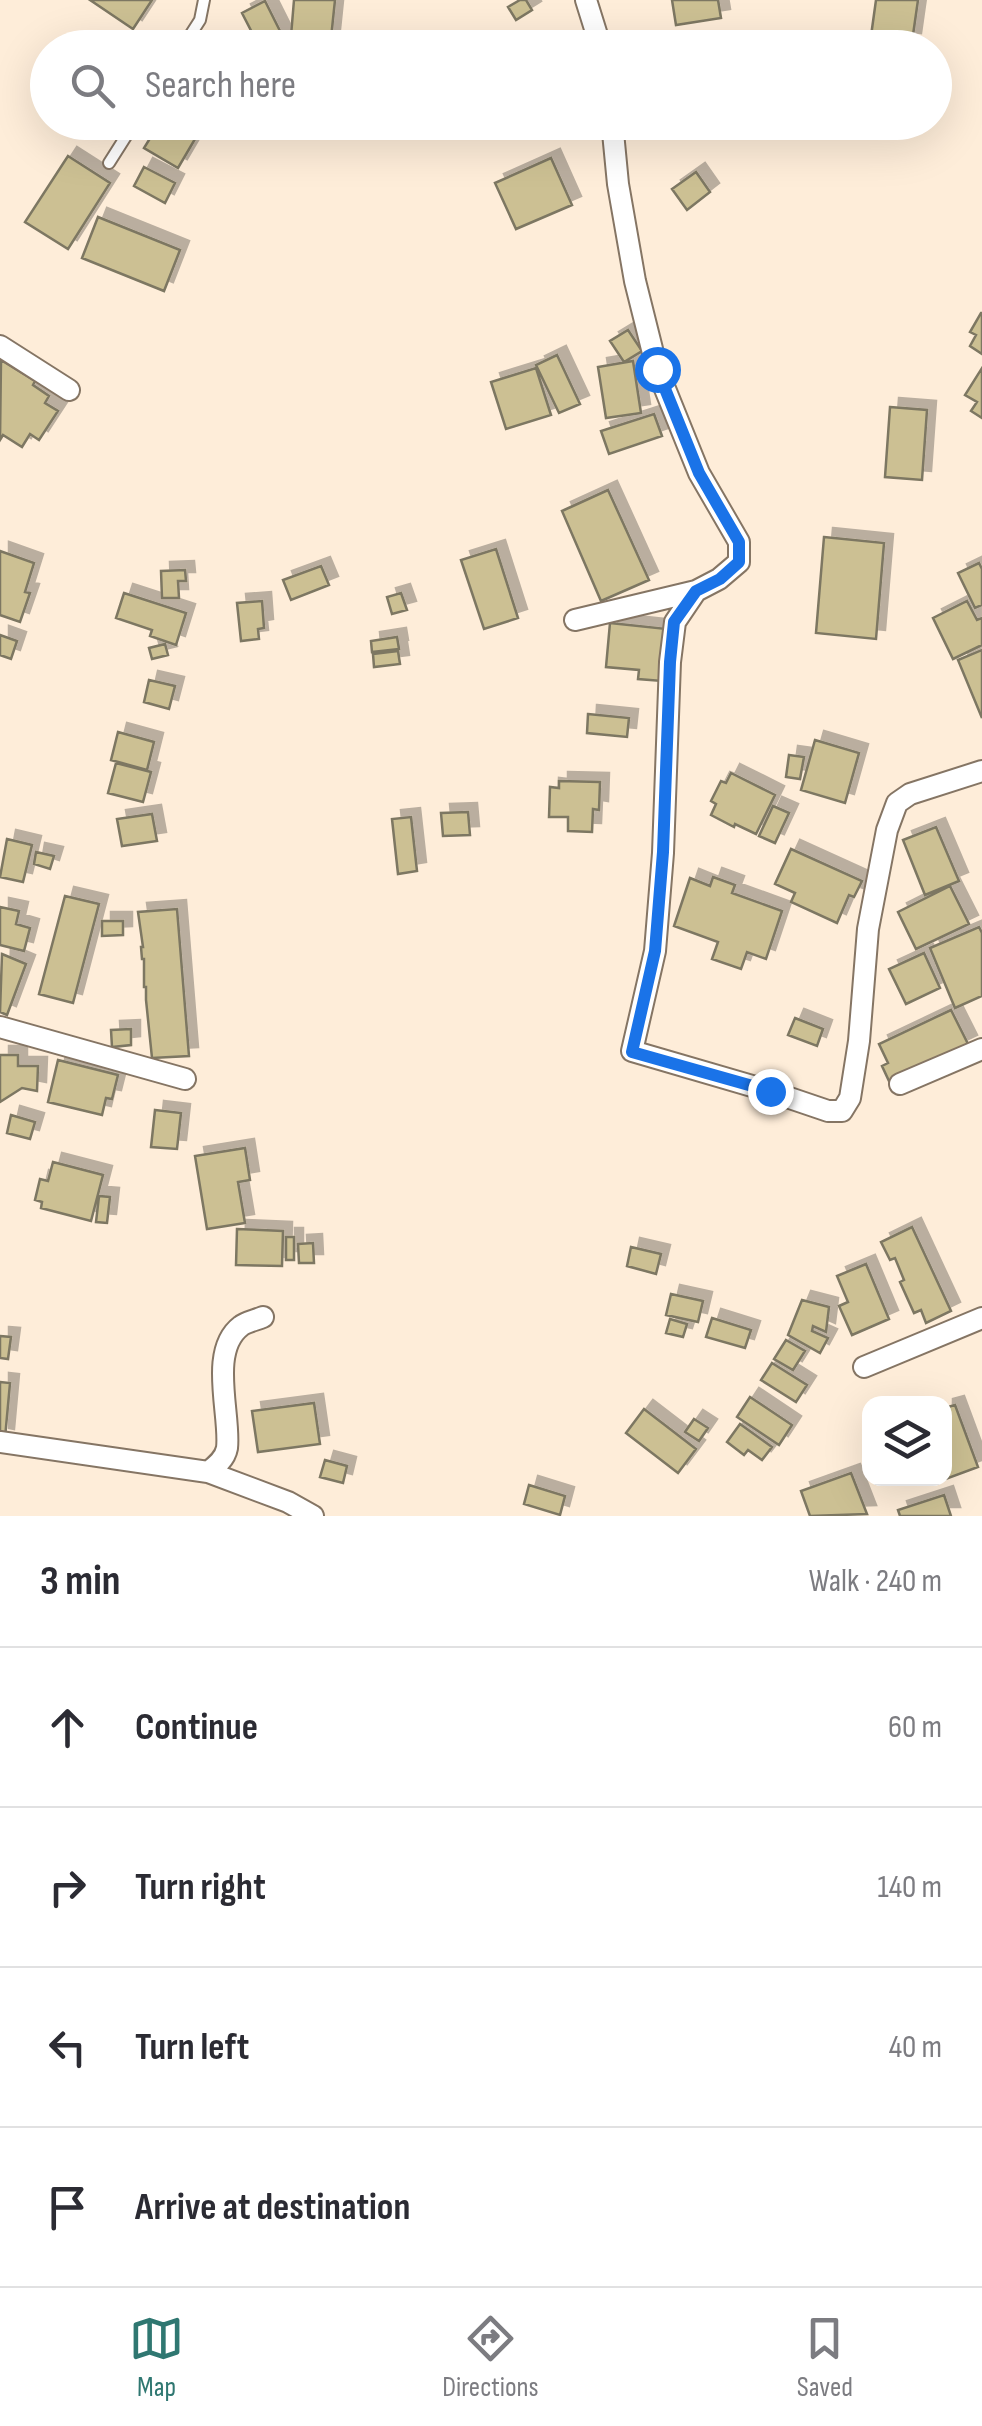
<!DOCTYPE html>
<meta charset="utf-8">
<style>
:root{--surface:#fff;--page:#f7f7f7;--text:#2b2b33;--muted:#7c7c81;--line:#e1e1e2;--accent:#2f7771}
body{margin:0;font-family:"Sofia Sans Condensed",sans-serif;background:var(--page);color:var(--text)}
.controls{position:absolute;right:30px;bottom:30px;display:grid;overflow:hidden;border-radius:20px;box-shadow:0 10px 40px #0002}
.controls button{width:90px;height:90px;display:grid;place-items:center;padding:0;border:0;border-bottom:2px solid var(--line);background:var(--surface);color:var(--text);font:50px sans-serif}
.stop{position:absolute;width:30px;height:30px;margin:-22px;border:8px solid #1a73e8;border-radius:50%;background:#fff}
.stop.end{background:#1a73e8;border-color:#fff;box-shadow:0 2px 10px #0008}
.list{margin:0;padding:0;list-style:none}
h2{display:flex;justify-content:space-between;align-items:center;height:130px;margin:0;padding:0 40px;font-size:42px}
h2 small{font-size:32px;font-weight:400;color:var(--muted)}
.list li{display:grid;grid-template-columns:65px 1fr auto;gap:30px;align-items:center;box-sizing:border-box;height:160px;padding:0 40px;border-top:2px solid var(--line)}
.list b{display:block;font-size:38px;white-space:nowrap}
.list em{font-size:32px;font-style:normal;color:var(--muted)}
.icon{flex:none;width:55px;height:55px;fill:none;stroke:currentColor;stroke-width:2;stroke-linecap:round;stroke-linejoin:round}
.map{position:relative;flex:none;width:982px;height:1516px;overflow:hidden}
.search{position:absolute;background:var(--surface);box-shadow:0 10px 40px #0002;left:30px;right:30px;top:30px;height:110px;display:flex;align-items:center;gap:25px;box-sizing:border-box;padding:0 35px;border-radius:55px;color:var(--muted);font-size:38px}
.sheet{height:770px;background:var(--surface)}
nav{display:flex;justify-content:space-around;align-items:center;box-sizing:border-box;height:140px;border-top:2px solid var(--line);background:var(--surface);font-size:28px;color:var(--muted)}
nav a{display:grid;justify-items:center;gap:5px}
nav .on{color:var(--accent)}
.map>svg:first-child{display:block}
</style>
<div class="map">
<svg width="982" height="1516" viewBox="0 0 982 1516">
<defs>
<filter id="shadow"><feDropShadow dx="9" dy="-9" stdDeviation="0" flood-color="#0004"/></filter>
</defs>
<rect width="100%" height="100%" fill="#feedd9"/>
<!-- building -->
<path fill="#ccc093" stroke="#7d7762" stroke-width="2.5" filter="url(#shadow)" d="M90,0H152L133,29Z
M294,0H335L330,48H290Z
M520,0H526L532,10L516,20L508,7Z
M672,0H718L721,18L676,25Z
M876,0H918L912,42L871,36Z
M265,1L284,39L267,48H260L242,13Z
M160,122H226L217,137L202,127L178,168L144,148Z
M68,156L110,183L68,249L25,222Z
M551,158L572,205L516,229L495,183Z
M144,167L175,183L165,203L134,186Z
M696,172L710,192L687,210L672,189Z
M98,217L180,250L164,291L82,258Z
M981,313H982V354L970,346L976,335L970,332Z
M628,330L642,351L624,362L610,341Z
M557,355L580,404L559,413L536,365Z
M1,360L35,381L33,385L49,396L45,403L58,411L39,440L30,434L22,447L3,435L0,440Z
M633,361L641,413L606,418L598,367Z
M536,368L551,415L506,429L491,382Z
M982,368V418L971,411L977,402L965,395Z
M890,407L927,410L922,480L885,477Z
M654,414L662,436L609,454L601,431Z
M608,490L649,580L601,601L562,511Z
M824,537L884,543L876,639L816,633Z
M496,549L518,618L484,629L461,560Z
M0,551L34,563L25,592L30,593L20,622L0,615Z
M979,563L982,569V605L975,608L958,573Z
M321,566L329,585L291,600L283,580Z
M185,570L186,581H178L179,598H162L161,571Z
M124,593L186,613L176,645L150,636L152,630L116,618Z
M401,593L407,610L392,614L387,597Z
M262,601L264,628L258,629L259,639L241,641L237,603Z
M967,601L977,620L982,618V645L953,659L933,618Z
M610,623L667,629L662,681L638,679L639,670L606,667Z
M0,635L17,641L11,659L0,655Z
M397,637L399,649L372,652L371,641Z
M165,644L168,655L152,659L149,648Z
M982,650V718L958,660Z
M398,651L400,664L374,667L373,654Z
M149,680L175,686L169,709L144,702Z
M588,714L629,718L627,737L587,733Z
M118,732L154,742L147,770L111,760Z
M815,740L859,753L845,803L801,790Z
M789,755L804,757L800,779L786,777Z
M116,763L151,772L143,802L108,793Z
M731,773L775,795L756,834L735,824L734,827L711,815L716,804L711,801L721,781L726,783Z
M559,781L600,782L599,810L593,809L592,832L568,831V817H549L550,787L559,788Z
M773,806L789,813L775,843L759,836Z
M468,812L470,835L443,836L441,813Z
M152,814L157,841L122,846L117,819Z
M411,817L417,871L398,874L392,819Z
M936,827L959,881L925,895L903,840Z
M7,839L32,845L23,882L0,877Z
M791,849L862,881L854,897L849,895L837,923L791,902L795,893L775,884Z
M36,852L54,856L50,869L34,864Z
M713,877L735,885L732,893L782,911L766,959L747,952L741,969L712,959L718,942L674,926L690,878L710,886Z
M950,886L969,924L916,949L898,912Z
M65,896L99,904L73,1003L39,994Z
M0,907L19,911L16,924L30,928L24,951L0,945Z
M177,909L189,1056L152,1058L146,1000V987H144V959H142L141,947H143L138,912Z
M102,921H123V935L102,936Z
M979,927L982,933V996L955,1008L930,948Z
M924,953L940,988L906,1004L889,969Z
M2,954L26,964L7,1015L0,1012Z
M951,1010L968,1044L889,1081L882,1066L888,1063L879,1044Z
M795,1018L823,1029L817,1046L788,1035Z
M131,1029V1045L112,1047L111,1030Z
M0,1055H18V1066H38L37,1091L22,1088L0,1102Z
M58,1060L118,1075L112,1099L106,1098L102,1115L48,1102Z
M155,1110L181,1113L177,1149L151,1147Z
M11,1115L35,1122L30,1139L7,1133Z
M245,1148L250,1180L238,1182L245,1223L207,1229L195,1156Z
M53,1162L103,1175L91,1221L41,1208L42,1202L35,1200L40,1179L48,1181Z
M99,1196L110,1197L107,1223L96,1222Z
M912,1227L951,1311L926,1323L921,1310L914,1313L900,1282L904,1280L895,1258L890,1260L881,1242Z
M237,1229L283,1231L282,1266L236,1265Z
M286,1237H294V1260H286Z
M313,1243L314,1263H299L298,1244Z
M631,1247L661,1254L656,1274L627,1266Z
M866,1264L889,1319L852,1335L839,1306L848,1302L837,1276Z
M671,1294L703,1301L698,1322L666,1315Z
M802,1300L829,1307L826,1332L813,1326L812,1331L828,1338L820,1353L788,1335Z
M712,1318L751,1330L745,1348L706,1337Z
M670,1319L687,1324L683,1337L666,1333Z
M0,1336L11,1337L8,1359L0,1358Z
M786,1340L805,1351L793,1370L774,1359Z
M772,1363L807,1385L796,1402L761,1380Z
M0,1382L10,1383L5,1438L0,1437Z
M750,1397L792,1425L779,1445L737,1417Z
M314,1403L320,1444L258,1452L252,1411Z
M955,1405L978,1467L943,1480L944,1408Z
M644,1409L696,1449L678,1473L626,1433Z
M694,1419L708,1428L699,1441L685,1432Z
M740,1424L772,1447L762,1460L748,1450L744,1455L727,1442Z
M325,1460L347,1466L343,1483L320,1477Z
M851,1473L867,1514L810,1516L801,1491Z
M529,1485L565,1496L560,1515L524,1504Z
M944,1495L951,1516H900L898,1510Z"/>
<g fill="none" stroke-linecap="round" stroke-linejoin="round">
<defs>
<path id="service" d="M182,48L200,20L204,0
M109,163L135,122"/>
<path id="minor" d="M586,0L601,48
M612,122L618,184L635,281L657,369L699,473L739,542V562L719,579L696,591L675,622L670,662L663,853L655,951L632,1051L769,1091L828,1111H842L850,1098L859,1041L868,929L887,830L897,803L910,794L982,771
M0,346L69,390
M575,620L696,591
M0,1027L185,1079
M900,1084L982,1049
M864,1367L982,1318
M0,1442L208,1472C216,1466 225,1459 227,1448C231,1415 208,1351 241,1326C246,1322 256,1320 263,1317
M208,1472L288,1502L313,1516"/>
</defs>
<!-- service casing -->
<use href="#service" stroke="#857564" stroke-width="14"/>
<!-- minor casing -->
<use href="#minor" stroke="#857564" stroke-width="24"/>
<!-- service -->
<use href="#service" stroke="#fff" stroke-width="10"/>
<!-- minor -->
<use href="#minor" stroke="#fff" stroke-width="20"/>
</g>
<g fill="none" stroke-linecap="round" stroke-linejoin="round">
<!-- route -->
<path stroke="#1a73e8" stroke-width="12" d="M657,369L699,473L739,542V562L720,579L696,591L674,622L670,662L663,852L655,951L632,1052L770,1091"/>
</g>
</svg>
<div class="controls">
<button><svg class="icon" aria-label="layers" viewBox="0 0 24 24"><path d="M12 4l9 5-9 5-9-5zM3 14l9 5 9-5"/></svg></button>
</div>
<div class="stop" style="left:657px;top:369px"></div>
<div class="stop end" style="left:770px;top:1091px"></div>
<div class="search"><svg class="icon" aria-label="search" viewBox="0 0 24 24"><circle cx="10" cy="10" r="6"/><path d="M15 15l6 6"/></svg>Search here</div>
</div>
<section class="sheet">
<h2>3 min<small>Walk · 240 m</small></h2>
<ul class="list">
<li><svg class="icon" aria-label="ahead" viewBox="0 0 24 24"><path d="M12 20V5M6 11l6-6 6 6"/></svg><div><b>Continue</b></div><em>60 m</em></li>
<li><svg class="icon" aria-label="right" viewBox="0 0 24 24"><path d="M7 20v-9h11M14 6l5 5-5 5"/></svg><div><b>Turn right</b></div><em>140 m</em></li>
<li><svg class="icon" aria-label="left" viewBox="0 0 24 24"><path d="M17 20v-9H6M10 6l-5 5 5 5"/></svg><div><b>Turn left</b></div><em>40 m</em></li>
<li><svg class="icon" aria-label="arrive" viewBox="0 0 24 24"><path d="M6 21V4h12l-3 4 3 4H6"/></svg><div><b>Arrive at destination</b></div></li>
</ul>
</section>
<nav>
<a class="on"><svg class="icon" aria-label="map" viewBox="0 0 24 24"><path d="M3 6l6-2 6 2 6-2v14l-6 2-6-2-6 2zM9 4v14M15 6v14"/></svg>Map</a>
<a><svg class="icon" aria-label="directions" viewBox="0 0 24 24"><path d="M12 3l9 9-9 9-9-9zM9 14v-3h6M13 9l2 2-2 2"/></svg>Directions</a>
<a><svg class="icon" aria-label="saved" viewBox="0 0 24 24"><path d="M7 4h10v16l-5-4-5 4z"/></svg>Saved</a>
</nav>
